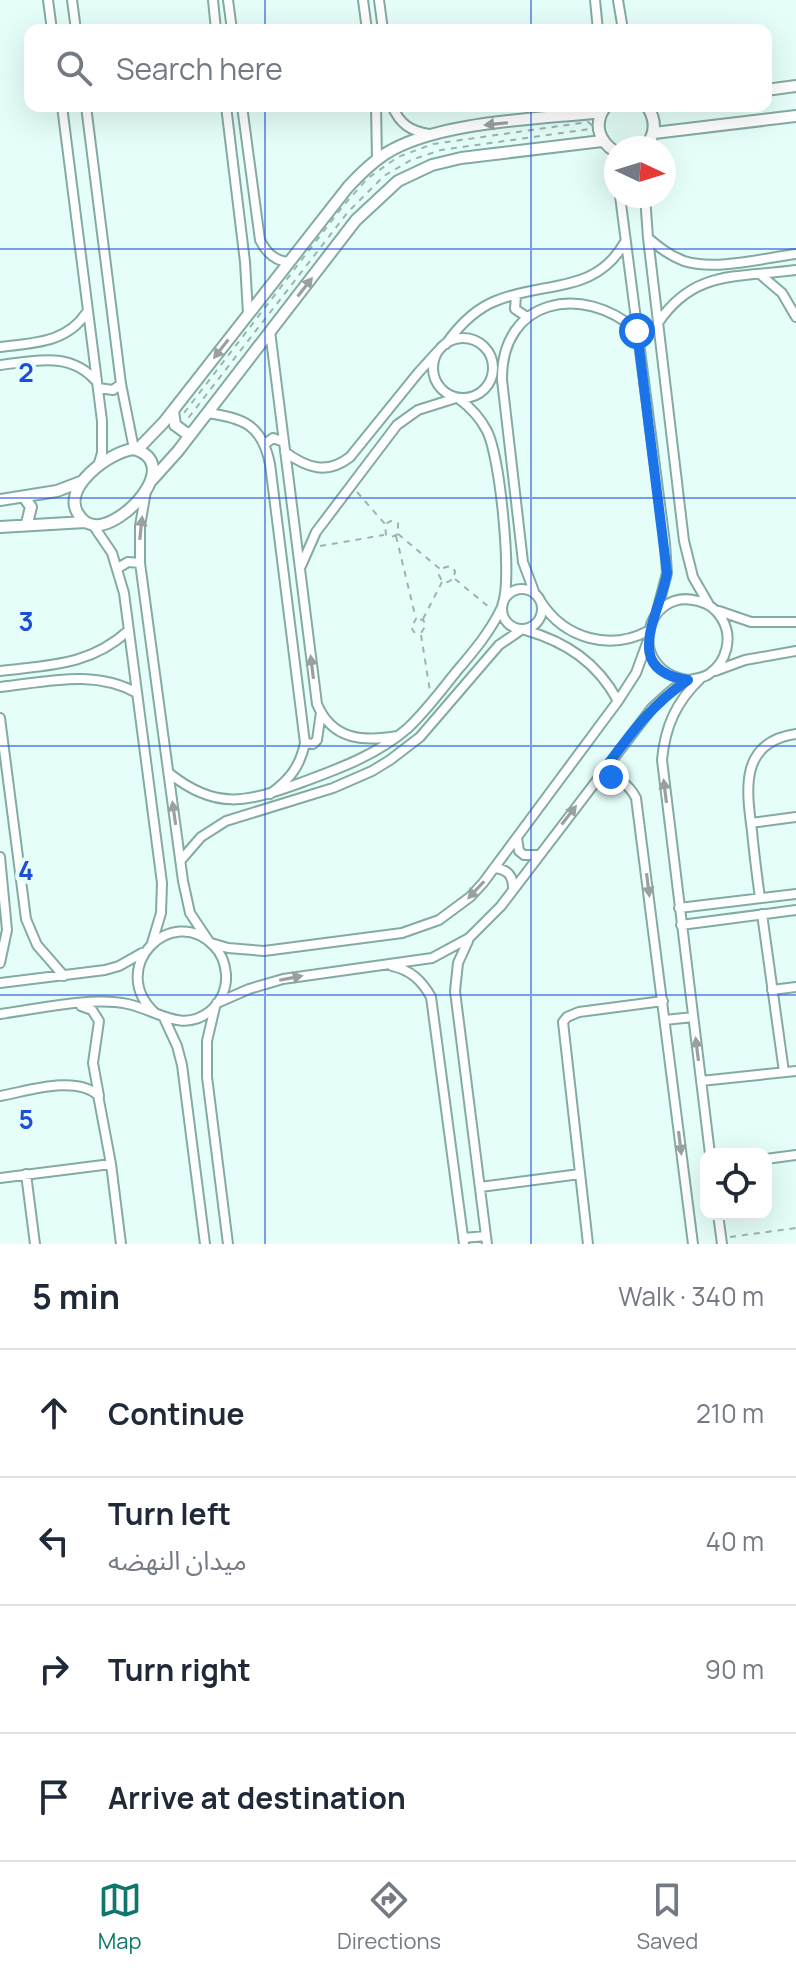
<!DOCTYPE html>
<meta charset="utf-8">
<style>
:root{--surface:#fff;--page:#f2f2f3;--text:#1f2937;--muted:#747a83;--line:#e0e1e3;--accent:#0f766e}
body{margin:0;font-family:Manrope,"Noto Sans Arabic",sans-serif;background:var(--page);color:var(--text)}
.controls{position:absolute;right:24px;bottom:24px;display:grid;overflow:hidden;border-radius:16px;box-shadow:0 8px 32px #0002}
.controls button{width:72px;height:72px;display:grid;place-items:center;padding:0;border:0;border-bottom:2px solid var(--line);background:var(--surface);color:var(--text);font:40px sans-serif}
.compass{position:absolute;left:604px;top:136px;width:72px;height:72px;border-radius:50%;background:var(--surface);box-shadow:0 8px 32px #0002;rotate:94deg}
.stop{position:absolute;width:24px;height:24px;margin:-18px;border:6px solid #1a73e8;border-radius:50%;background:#fff}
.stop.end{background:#1a73e8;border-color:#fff;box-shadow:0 2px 8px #0008}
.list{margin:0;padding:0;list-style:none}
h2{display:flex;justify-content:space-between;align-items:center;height:104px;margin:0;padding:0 32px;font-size:34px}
h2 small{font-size:26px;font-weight:400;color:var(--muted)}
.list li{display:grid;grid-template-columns:52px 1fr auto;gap:24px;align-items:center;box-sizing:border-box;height:128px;padding:0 32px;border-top:2px solid var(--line)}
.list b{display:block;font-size:30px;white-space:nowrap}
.list p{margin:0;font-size:26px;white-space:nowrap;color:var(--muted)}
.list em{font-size:26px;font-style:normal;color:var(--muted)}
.icon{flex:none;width:44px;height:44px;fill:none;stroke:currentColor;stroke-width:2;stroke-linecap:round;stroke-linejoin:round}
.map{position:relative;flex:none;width:796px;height:1244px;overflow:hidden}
.search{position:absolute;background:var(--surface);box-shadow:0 8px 32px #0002;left:24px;right:24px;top:24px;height:88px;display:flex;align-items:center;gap:20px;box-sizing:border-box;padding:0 28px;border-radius:16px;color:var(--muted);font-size:30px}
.sheet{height:616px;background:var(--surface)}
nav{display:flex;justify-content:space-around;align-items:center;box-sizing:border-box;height:112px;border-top:2px solid var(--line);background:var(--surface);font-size:22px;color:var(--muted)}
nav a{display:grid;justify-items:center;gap:4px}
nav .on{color:var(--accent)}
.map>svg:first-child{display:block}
</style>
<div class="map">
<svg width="796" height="1244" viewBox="0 0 796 1244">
<rect width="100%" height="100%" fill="#e5fef9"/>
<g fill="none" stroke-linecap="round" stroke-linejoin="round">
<defs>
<path id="minor" d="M48,0L52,30
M72,0L76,30
M213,0L216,30
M228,0L232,30
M363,0L367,30
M379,0L383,30
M595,0L598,30
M618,0L623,30
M62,106L102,421V453L98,466
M86,106L121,384L134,449
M226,106L245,262L248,314
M242,106L260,240C266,252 274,261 289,262
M376,106L377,160
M392,106C400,124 410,131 429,134
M620,196L665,543L667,573L657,611
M645,196L648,238L684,541L693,577L708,603
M648,238C659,247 670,256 684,261C715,271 764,258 796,254
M761,275L782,293L796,317
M516,295L515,309L527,317
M658,323C694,269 738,278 796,270
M270,331L317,704C332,740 363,742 398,736
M433 368a30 30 0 1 1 60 0a30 30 0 1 1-60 0Z
M446,344C460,324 476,308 498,300C546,281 596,294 625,242
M0,347C34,343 67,343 87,312
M0,365C35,361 70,351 96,381
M98,388L113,390L121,384
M458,398C470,407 480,417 487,431C500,457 511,570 504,599
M207,413C244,418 262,425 270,464L305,743C300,767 289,780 270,794
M265,444L273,438L284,442
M285,452C307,468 327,475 350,457L418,373L438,351
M146,491L140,526V563L183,881L190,913L208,940
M93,525L112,553L124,593L162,883L161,913L152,943
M301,566L316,532L397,425L418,410L456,398
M118,568L128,562L140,563
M502 609a20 20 0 1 1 40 0a20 20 0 1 1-40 0Z
M535,594L523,562L502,380C501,298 583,283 636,330
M541,602C565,639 610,651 648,631
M719,611L751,622H796
M525,630C566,642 597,662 618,701
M0,671C49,665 89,666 128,631
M715,671L745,660L796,651
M700,679C676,702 665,727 662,760L710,1154
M0,687C47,682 94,669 137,693
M0,718L26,919L37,945L64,976
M305,743L313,744L317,740L321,712
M169,773C216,811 247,802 300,783C338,769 377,755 408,728C426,711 441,691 456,672C474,651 490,632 502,607
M600,775C617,778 628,782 636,798L693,1244
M751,823L796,817
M517,838L519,851L524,855H538
M0,857L7,930L0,963
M181,860L201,837L226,821L333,788L372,771L390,760L420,737L499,645L521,630
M494,868C507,869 513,875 513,888
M760,898C757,876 754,853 752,831C746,788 740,742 796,734
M679,908L796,894
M762,914L784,1072
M681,925L796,910
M468,941L458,963L455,991L487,1244
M211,943L228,948L264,951L402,933L439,920L470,897L483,883L618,701L636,673L647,643
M392,966C411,970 422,981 431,997L464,1244
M0,983L105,970L119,966L142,953
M772,990L796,987
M217,1003L249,989L283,979L432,958L469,938L501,906L652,708C662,699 673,687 686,681C694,678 702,679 709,674C727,662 733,637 722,619C717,610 708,603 698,601C645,586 624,670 688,680
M81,1006L92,1010L99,1021L93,1063L99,1096
M215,1007L207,1041V1077L228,1244
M0,1014C39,1009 91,996 128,1004C156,1010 182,1033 209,1012C221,1002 227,988 226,974C225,963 221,953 214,946C172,902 106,968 155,1013
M164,1018L177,1046L182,1065L205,1244
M665,1020L693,1017
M701,1081L796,1071
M0,1096C28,1091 75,1075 98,1095L111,1164L121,1244
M766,1159L796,1155
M26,1174L35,1244
M0,1178L111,1164
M480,1187L580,1174
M718,1214L722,1244
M463,1238L486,1236
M588,1244L563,1022L567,1017L579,1012L663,1001"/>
<path id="tertiary" d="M766,90L796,86
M606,106C593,123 598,141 616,152
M654,133L796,116
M644,148C656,135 657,121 647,106
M173,411L175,425L186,433H192
M134,449C184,464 122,529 94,525C87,524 82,520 79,515C59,488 111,451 134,449Z
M137,450L164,422L348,187C360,174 371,163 385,154C436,121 540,119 602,112
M152,480L178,451L356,220L398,181L432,165L461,158L602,141
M24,497L31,507L27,523
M0,500L57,491L83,481
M0,527L85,522"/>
</defs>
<!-- minor casing -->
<use href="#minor" stroke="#84aba3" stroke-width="12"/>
<!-- tertiary casing -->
<use href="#tertiary" stroke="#84aba3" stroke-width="14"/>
<!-- path -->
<path stroke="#9db3ae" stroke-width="2" stroke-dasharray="6 6" stroke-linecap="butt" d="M689,106V109L714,106
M588,122L592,125L590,129L441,150L411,160L384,176L348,212L189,417L184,413L343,206L368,178L398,157L433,144Z
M357,492L385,524L386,535L392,537L398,534V523L391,521L385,524
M398,534L440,569L439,575L442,581L448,582L454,578L455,571L450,566L440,569
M396,536L416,619L411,627L414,632L421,633L426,625L423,620L416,619
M320,546L384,535
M455,579L490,608
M423,619L442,582
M421,635L430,691
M730,1237L796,1228"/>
<!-- minor -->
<use href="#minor" stroke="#fff" stroke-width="8"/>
<!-- tertiary -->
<use href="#tertiary" stroke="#fff" stroke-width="10"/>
</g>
<!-- one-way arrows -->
<defs><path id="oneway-solid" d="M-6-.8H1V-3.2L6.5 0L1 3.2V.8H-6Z" transform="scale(2)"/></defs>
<g fill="#99a09f">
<use href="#oneway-solid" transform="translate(496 124) rotate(174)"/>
<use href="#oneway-solid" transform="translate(305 287) rotate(-52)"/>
<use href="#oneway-solid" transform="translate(221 349) rotate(128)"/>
<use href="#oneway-solid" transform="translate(141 528) rotate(-84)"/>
<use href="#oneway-solid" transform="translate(312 667) rotate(-97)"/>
<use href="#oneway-solid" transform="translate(665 791) rotate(-97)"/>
<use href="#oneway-solid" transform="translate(174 813) rotate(-98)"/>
<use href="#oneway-solid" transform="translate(569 815) rotate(-52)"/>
<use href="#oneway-solid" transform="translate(648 885) rotate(83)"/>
<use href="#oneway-solid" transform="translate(476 890) rotate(133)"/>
<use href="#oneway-solid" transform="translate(291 978) rotate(-11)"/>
<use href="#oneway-solid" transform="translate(697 1049) rotate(-97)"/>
<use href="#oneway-solid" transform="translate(680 1143) rotate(83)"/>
</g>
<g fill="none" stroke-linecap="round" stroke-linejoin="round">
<!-- route -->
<path stroke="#1a73e8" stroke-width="10" d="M611,777L600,775C626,740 650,705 688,680C619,670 661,613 667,573L637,331"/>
</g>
<!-- grid -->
<path fill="none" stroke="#1d4ed8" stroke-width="2" stroke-opacity="0.55" d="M265,0V30M531,0V30M265,106V1244M531,106V1244M0,249H796M0,498H796M0,746H796M0,995H796"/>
<g font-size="26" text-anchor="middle" font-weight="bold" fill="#1d4ed8" stroke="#e5fef9" stroke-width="8" stroke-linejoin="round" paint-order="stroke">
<text x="26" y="382">2</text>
<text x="26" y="631">3</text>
<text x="26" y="880">4</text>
<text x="26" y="1129">5</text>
</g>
</svg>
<div class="controls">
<button><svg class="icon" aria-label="locate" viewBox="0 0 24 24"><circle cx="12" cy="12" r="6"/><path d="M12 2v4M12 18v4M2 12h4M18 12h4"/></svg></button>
</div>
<svg class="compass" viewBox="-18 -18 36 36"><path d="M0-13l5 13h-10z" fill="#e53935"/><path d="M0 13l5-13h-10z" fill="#747a83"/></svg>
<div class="stop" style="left:637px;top:331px"></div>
<div class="stop end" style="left:611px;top:777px"></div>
<div class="search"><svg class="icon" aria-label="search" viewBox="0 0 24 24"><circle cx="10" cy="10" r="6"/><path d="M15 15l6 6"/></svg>Search here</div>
</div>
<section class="sheet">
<h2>5 min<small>Walk · 340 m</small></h2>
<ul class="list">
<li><svg class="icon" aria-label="ahead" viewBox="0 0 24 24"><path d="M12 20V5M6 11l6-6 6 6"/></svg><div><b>Continue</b></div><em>210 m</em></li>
<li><svg class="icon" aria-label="left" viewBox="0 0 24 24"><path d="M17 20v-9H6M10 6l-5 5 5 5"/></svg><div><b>Turn left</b><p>ميدان النهضه</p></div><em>40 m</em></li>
<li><svg class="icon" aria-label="right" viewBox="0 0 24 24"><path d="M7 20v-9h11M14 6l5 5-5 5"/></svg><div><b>Turn right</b></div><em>90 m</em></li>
<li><svg class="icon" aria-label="arrive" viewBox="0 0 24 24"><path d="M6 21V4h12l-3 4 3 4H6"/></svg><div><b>Arrive at destination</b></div></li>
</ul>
</section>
<nav>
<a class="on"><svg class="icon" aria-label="map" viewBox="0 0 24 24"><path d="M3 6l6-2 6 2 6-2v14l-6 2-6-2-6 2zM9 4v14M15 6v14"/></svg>Map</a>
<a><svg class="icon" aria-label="directions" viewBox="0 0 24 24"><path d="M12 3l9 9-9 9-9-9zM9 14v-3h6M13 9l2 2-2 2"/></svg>Directions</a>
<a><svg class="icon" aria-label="saved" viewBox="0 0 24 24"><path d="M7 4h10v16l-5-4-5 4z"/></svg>Saved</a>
</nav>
